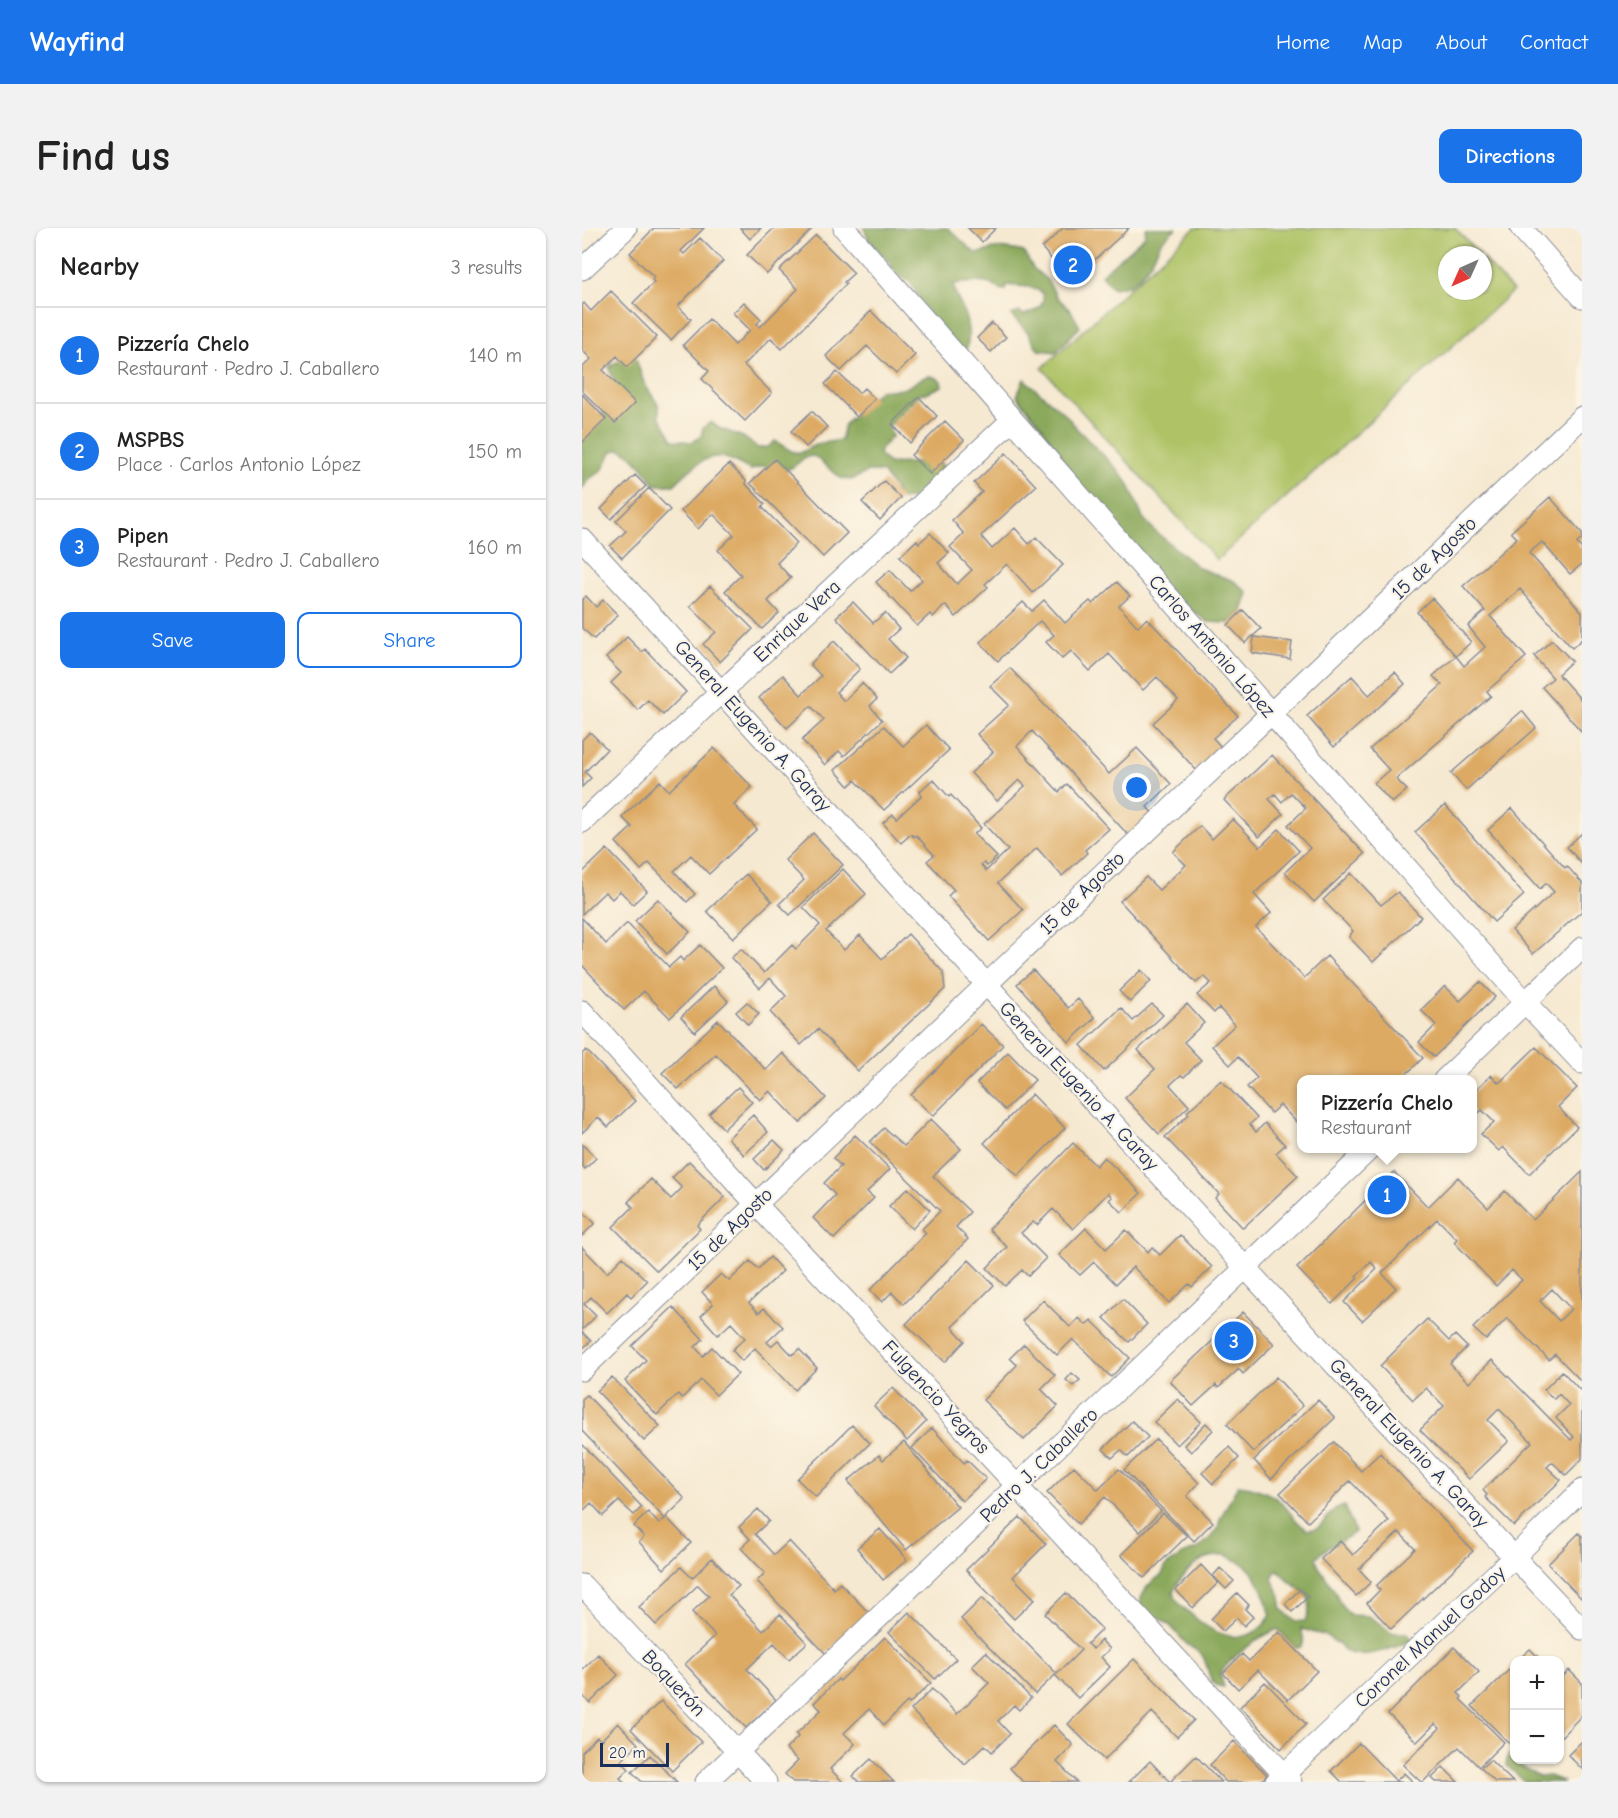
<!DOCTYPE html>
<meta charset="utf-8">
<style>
:root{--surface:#fff;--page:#f2f2f2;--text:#222;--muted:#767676;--line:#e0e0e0;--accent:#1a73e8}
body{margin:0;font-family:"Comic Neue",sans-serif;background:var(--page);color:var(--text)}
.controls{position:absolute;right:18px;bottom:18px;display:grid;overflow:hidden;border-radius:12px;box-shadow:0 2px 4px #0004}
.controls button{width:54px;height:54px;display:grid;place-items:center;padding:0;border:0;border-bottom:2px solid var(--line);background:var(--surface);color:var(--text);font:30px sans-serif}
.compass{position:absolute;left:856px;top:18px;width:54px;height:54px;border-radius:50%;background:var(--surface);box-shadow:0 2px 4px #0004;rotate:225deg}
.scale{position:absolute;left:18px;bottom:15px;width:69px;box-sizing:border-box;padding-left:6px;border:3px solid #1b2f5e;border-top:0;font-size:16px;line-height:21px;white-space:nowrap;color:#1b2f5e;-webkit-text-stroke:4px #fcf5e5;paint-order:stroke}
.you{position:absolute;left:555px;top:560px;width:21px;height:21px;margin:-15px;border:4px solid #fff;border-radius:50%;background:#1a73e8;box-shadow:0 0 0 9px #1a73e833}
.badge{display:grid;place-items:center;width:39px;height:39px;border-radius:50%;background:var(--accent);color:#fff;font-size:20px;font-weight:700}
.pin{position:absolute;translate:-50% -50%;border:3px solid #fff;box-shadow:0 2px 6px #0006}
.popup{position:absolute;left:715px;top:847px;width:180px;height:78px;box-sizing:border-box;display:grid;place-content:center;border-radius:12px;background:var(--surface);filter:drop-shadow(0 2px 4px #0005);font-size:20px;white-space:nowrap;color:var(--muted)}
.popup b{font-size:22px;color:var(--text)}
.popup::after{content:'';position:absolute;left:50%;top:100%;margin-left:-12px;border:12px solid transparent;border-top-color:var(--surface)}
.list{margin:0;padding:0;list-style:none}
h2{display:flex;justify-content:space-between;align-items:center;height:78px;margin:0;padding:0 24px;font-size:26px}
h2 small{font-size:20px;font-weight:400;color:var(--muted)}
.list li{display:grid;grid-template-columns:39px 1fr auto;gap:18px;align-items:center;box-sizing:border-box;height:96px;padding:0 24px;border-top:2px solid var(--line)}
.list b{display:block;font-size:22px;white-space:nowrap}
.list p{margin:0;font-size:20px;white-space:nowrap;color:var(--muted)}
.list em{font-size:20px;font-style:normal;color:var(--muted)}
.actions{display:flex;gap:12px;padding:18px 24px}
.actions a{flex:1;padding:14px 0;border:2px solid var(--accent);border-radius:12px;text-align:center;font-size:21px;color:var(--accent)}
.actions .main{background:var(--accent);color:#fff}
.map{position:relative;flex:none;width:1000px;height:1554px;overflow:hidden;border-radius:12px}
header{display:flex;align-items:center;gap:36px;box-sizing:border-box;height:84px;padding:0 30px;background:var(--accent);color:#fff}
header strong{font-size:28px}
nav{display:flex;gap:33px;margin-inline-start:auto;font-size:21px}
.intro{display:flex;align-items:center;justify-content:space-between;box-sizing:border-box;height:144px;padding:0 36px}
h1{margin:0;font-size:42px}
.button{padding:15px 27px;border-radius:12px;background:var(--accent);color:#fff;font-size:21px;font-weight:700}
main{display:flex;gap:36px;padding:0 36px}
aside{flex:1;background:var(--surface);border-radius:12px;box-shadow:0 2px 4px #0004}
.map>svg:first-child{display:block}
</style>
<header>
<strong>Wayfind</strong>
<nav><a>Home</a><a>Map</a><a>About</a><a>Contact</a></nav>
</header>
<div class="intro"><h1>Find us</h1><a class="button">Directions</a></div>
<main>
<aside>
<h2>Nearby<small>3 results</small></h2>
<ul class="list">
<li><span class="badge">1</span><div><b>Pizzería Chelo</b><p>Restaurant · Pedro J. Caballero</p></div><em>140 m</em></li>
<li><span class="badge">2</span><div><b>MSPBS</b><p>Place · Carlos Antonio López</p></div><em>150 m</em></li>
<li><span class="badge">3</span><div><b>Pipen</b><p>Restaurant · Pedro J. Caballero</p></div><em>160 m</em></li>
</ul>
<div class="actions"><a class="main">Save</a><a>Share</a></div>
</aside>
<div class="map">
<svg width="1000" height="1554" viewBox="0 0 1000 1554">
<rect width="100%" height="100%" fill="#fcf5e5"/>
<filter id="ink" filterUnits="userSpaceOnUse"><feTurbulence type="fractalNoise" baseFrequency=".0167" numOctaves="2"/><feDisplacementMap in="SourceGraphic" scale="12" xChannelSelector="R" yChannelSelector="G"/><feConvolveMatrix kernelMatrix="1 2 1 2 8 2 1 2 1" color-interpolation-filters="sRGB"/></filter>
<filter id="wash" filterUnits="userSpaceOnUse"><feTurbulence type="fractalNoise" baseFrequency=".008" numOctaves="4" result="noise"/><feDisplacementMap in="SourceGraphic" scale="24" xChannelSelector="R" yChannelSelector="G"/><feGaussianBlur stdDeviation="1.35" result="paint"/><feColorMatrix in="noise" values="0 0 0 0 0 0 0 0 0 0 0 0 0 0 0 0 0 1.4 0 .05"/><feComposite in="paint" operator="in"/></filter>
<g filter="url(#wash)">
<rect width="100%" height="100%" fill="#f6e9d1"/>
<!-- green -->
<path fill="#afc366" stroke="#657962" stroke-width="1.5" d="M613,0H873L898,27H865V63H901V31L931,63L635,332L460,140Z"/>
<!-- forest -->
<path fill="#8ba95b" stroke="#536c5c" stroke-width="1.5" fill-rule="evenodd" d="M282,0H366L393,25C404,26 403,22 412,21C421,19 433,22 442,24L451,40L465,52L475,69L489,83L498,99L474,124L456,122L446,105L429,87L438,84L442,87C453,83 463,80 461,66C448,55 440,60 425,57L424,62C416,62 412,56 404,55C395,53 382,55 372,56C372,66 376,71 380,80C386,93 388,105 385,120L375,121L344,82L328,54L319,50L313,43L307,34L287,12Z
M564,0H594L579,14L569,34L558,48L546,58L531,60L519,47L563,8Z
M53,128L62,155L77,178V188L91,212L110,214L119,209L121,200L129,194L137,200L161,209L176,220L186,219L193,213L209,223L218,225L235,216L259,212L262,197L298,162C305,161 316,163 323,160C338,154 343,141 359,153L360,158L342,166L341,164C337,166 309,193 307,199L310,208L298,222L297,226L307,236L343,234L361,237L363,241L343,268L320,272L300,244H286L269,252L259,250L232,228L223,229C210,241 199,250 182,238L169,242C158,237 144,227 132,229C119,230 102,247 92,257H73C63,242 54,228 38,221L29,224L21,241L6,252L0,261V203L22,183L37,165C34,154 28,148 27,138L44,129Z
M442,151L484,187L496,202L534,240L546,255L561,290L574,304L617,340L652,353L666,365L660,383L646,395L626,394L592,369L491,250L460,199L435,168Z
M656,1257C670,1258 690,1265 700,1275C710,1285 712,1294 726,1302L736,1300L754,1280L763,1278L773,1304C761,1314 744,1318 734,1330L737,1339L753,1363L758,1375L763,1382L769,1387L786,1388L800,1397L809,1405H825L830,1412C815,1419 782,1432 766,1424C758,1419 752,1411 742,1407C735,1405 727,1404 719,1400C720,1408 724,1411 719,1419L714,1420L696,1401C678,1408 647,1430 638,1446L642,1459C624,1458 628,1439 620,1427C617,1423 609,1420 605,1416C597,1409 592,1399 582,1393C573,1388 566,1388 558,1380L559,1370L565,1359L572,1352L580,1347L584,1338L600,1327L617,1320L630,1308L636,1300L638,1291ZM643,1327C649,1330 656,1332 661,1336C677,1346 683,1371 689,1387C668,1422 633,1409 609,1386C601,1379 594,1374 591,1364C598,1350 613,1332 629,1329C633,1328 639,1328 643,1327ZM697,1342C701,1347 706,1353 711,1356C728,1366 732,1375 723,1393C712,1395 705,1387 699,1379V1369L690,1351L693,1344Z
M926,1527L933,1535L957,1549L967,1548L982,1554H943L924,1537Z"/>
<g id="blocks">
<!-- building -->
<path fill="#ddaa63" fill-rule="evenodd" d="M72,0H122L99,23L102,26L118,10L141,33L96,78L109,91L89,112L51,75L72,54L70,52L72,49L48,25Z
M158,0H179L168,11Z
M192,0H231L185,46L165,27Z
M386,0H414L400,14Z
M481,0H547L489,54L460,20Z
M234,7L272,45L262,54L264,56L200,121L189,110L162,137L190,165L163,193L120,151L127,143L101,117L127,91L153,117L168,102L151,85L162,74L179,91L175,96L178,99L216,61L197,42Z
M29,63L75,109L45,139L35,128L21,142L53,175L33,195L0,163V140L9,131L0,122V77L2,75L9,83Z
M289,83L333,127L314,146L285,118L259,143L244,128Z
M410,95L424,109L409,124L395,110Z
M255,144L277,165L282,160L293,171L275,189L243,156Z
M0,166L24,191L1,214L0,212Z
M337,169L355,188L328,215L310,196Z
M230,183L245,199L224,219L209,203Z
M363,193L382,212L348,246L329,227Z
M424,225L454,258L399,308L410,321L433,300L447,316L454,309L481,337L451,365L425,336L403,356L406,359L374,389L363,377L351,389L348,386L335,398L294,354L308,342L328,363L340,352L318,328L335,312L337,315L348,305L367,325L356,335L375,356L390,342L368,319L382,306L370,292L400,264L392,255Z
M193,231L265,305L241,329L168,255Z
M147,236L164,253L163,255L183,276L180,279L215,315L195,335L209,350L186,373L197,385L180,401L143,363L159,347L136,322L152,307L131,286L116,301L99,283Z
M53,247L64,258L29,291L19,281Z
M302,253L319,270L298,292L280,274Z
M67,260L88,282L40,330L28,318L44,303L34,293Z
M968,269L1000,305V311L995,315L1000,321V336L988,346L960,314L947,325L1000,384V411L990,420L938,361L908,388L944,429L905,463L909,468L814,551L825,562L810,575L792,555L807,542L788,521L860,457L851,448L874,428L835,384L850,370L889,414L874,428L882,438L903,419L886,398L903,383L881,358L935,310L929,304Z
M535,354L548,368L537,378L556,399L565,390L656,488L631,510L641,521L616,544L571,495L596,472L575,449L561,462L527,426L508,443L489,423L480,431L464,414L472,407L458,393L416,433L398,414L441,374L450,383L462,372L483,395L508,373L511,376Z
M128,358L171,401L138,434L121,416L134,404L108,378Z
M4,368L14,379L21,372L36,387L12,411L0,400V372Z
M271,374L291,395L303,385L317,401L306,411L324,430L307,446L254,389Z
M661,382L679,401L663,415L646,397Z
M45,409L60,424L63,421L104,464L81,487L66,472L56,482L29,455L39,445L24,430Z
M672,409L710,414L708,431L670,425Z
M970,412L990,433L976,446L1000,473V504L960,459L971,450L952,428Z
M252,413L278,441L254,464L262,473L280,455L295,471L288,478L300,492L262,528L257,523L243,537L220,512L242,492L229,478L205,500L177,470L201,447L219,467L239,448L228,436Z
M428,440L527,546L555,520L589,556L565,579L573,588L549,610L450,503L435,518L477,564L485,556L527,601L503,622L505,625L480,648L455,620L416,655L441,682L407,713L366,668L372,662L345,633L352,627L334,607L332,609L329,606L319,615L301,595L311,586L315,590L340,567L337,564L351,551L367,569L369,567L399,600L392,606L415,629L405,638L402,635L399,637L404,643L426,622L402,596L443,558L437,552L415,573L389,545L411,524L395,506L427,477L408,458Z
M813,444L823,456L752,519L725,488L770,448L787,467Z
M940,483L954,500L884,562L869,545Z
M344,497L367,522L302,582L273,552L267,558L253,542L302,498L321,518Z
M8,504L25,521L3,544L9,550L0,559V512Z
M132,520L170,559L152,577L175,601L127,646L109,627L92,643L113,666L105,674L67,635L59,642L34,614L50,599L40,589L78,553L87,563Z
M690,527L783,626L732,674L703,644L728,620L706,597L724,580L709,565L700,574L693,566L687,571L701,586L677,609L642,572Z
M863,577L942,667L912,694L833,604Z
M930,580L983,640L985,638L1000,655V683L951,726L930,702L972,664L964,655L958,661L906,602Z
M651,591L678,619L697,601L717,623L672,666L689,685L674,699L722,750L745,728L841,830L818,852H720V900L698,877L689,885L665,859L675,850L656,829L648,837L630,818L653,797L637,780L632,785L615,767L629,755L622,748L614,755L538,673L564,649L577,662L604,637L591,624L618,598L630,611Z
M231,605L261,637L208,687L197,676L222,652L203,632Z
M1000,605V636L985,619Z
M25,621L65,663L51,676L38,663L30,671L23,664L0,686V645Z
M261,641L284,666L244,703L262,722L278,707L300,731L326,706L361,744L363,761L276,843L236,801L219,817L188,784L204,768L188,750L178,760L149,730L159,721L182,745L210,717L214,721L238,697L221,679Z
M769,645L799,677L816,664L839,689L791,734L767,709L771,703L741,672Z
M164,646L190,673L151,710L125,683Z
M76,671L108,704L85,726L53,693Z
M0,690L24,716L45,695L87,739L98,729L101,733L118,717L140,740L88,790L62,763L42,782L0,737Z
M451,742L486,780L496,771L513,790L487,814L435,756Z
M559,742L569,753L548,774L537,763Z
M898,754L913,769L852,829L837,814L854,797L839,782L863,758L878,773Z
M132,758L146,773L113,804L99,789Z
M165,774L177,786L166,797L154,784Z
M570,776L581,787L522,843L499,817L539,780L551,793Z
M605,776L622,795L602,814L619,832L602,849L599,847L588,857L607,878L577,906L543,870L573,841L556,822Z
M136,792L184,842L201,825L244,870L218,895L188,863L178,872L134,826L96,861L80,845Z
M399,796L421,817L351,888L329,867Z
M954,819L995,860L976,879L995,899L947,946L921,919L917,923L899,906L912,894L900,882L894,887L890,884V865L909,847L917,855Z
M4,822L53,873L26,899L16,889L0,905V826Z
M426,824L453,852L423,882L395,855Z
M639,852L675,890L668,896L674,904L683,895L703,917L694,925L716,948L661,1000L633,970L637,966L583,909L607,886L605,884Z
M156,859L170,874L142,901L127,886Z
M450,866L483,900L436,948L402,915Z
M171,887L186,904L162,927L146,910Z
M349,891L379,921L351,948L388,984L374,999L386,1011L322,1076L310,1064L300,1074L288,1062L344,1005L340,1001L358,983L288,914L302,900L322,918Z
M273,907L308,941L285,964L292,970L252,1011L231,990L253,967L242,955L259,938L251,930Z
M192,912L202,922L182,942L172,931Z
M491,915L514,938L522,929L559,965L540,984L527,972L530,969L526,965L491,1001L471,981L455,997L451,994L439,1005L464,1030L446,1048L440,1042L423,1058L405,1040L425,1019L407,1001Z
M0,916L14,930L3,941L0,937Z
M107,933L143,969L115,997L118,1001L75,1043L31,999L51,979L46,974L69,951L89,971L100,960L90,950Z
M812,944L846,979L876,949L906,980L923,963L951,992L1000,944V1154L973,1126L967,1132L925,1090L904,1112L891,1100L940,1052L930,1042L914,1058L872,1014L875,1011L855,991L800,1045L814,1060L780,1093L762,1074L795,1041L789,1034L774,1048L776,1050L750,1076L715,1040ZM970,1061L989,1081L977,1093L958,1073Z
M326,960L348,982L330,1001L307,978Z
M0,983L13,995L0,1008Z
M504,1000L524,1021L544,1002L566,1024L570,1019L578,1027L598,1007L630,1039L610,1059L607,1056L587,1075L551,1039L534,1056L512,1034L498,1047L477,1027Z
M0,1019L25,1045L41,1029L65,1053L49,1069L45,1065L25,1085L9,1069L2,1076L14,1088L0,1102Z
M188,1029L201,1043L167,1075L177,1085L182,1080L201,1099L185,1114L189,1118L196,1112L210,1127L217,1121L235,1140L213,1162L173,1120L160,1133L150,1122L163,1110L149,1095L136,1107L119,1088L131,1076L120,1064L139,1046L147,1053L168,1033L176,1041Z
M387,1032L412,1057L370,1099L383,1113L363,1134L324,1096Z
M541,1071L565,1096L547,1114L522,1090Z
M461,1072L488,1099L497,1090L504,1097L509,1092L548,1130L529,1149L491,1111L475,1127L440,1093Z
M91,1079L121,1111L113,1119L121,1128L130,1119L156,1146L134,1167L119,1152L100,1170L96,1166L75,1187L43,1153L64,1132L50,1118Z
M661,1084L692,1116L661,1146L657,1141L636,1160L634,1157L611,1178L588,1153Z
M845,1091L867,1113L873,1107L885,1119L868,1136L887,1155L910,1132L989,1212L992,1209L974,1190L987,1177L977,1166L972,1171L962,1162L980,1143L1000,1164V1231L984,1247L970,1234L965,1239L979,1252L932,1298L903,1269L905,1267L901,1262L950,1214L917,1181L906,1192L927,1213L887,1251L838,1202L862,1178L844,1160L831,1172L798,1138Z
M0,1104L9,1113L0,1121Z
M442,1116L473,1147L459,1161L476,1178L442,1212L401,1172L435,1137L428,1130Z
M490,1145L498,1152L491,1158L484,1152Z
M30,1149L78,1198L62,1213L15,1163Z
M694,1149L721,1178L671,1224L645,1196Z
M311,1160L344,1194L325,1213L292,1178Z
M5,1167L103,1271L84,1289L109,1315L82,1341L57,1314L62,1309L52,1298L66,1284L77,1296L83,1291L0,1203V1171Z
M596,1171L619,1194L595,1217L572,1194Z
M736,1172L753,1190L689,1251L672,1232Z
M550,1193L566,1209L546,1229L539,1222L530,1230L521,1221Z
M624,1195L631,1202L609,1224L602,1217Z
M270,1197L288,1215L234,1269L215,1251Z
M350,1200L382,1235L385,1232L404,1251L380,1273L330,1220Z
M574,1211L617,1255L605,1268L631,1294L612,1313L542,1242Z
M322,1214L376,1279L324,1322L266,1253L297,1227L301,1232Z
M752,1214L779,1243L798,1225L891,1323L809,1401L785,1375L798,1362L794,1358L833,1321L817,1304L777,1341L789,1354L774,1368L739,1331L758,1313L771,1327L807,1293L768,1253L726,1294L698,1265Z
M0,1216L60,1279L52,1287L37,1273L21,1288L9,1275L0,1284Z
M647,1219L657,1230L631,1256L620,1245Z
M492,1238L516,1262L537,1241L579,1283L558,1304L523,1269L496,1296L465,1265Z
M176,1281L187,1293L173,1306L192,1327L207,1313L252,1361L258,1355L287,1385L244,1426L175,1353L183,1345L159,1320L168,1311L157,1299Z
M581,1285L605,1308L562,1350L539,1327Z
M438,1289L464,1316L431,1349L453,1371L432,1391L384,1342Z
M298,1301L325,1332L301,1352L275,1320Z
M997,1305L1000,1308V1371L966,1336Z
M130,1330L157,1358L147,1367L181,1403L198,1386L225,1415L207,1431L192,1415L165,1441L194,1472L164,1500L103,1436L133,1408L110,1384L127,1368L116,1357L74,1397L57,1379L99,1339L110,1350Z
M619,1337L636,1355L611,1380L594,1362Z
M638,1340L652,1353L644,1361L631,1348Z
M718,1361L726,1369L710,1384L703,1376Z
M484,1365L520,1401L505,1416L511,1421L519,1412L528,1421L519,1429L528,1439L496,1470L473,1447L453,1466L379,1391L400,1370L475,1446L499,1422L463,1386Z
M655,1365L667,1377L663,1381L671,1389L662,1398L655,1390L641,1403L629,1391Z
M327,1384L374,1431L353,1451L307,1404Z
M697,1404L735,1443L706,1472L676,1442L656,1461L641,1445L660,1426L667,1433Z
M303,1409L349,1455L327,1476L325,1474L302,1497L287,1481L262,1505L273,1516L248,1541L261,1554H211L203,1546L216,1533L204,1521L216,1509L214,1506L239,1482L232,1475L256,1451L258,1453Z
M872,1419L897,1444L876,1465L880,1469L878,1471L922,1514L897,1539L877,1519L841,1554H839L821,1537L858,1500L853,1496L835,1514L806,1486Z
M948,1421L959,1432H936Z
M404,1424L449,1470L437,1482L432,1477L416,1493L428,1506L410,1524L403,1517L383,1536L329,1482L350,1461L375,1486L407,1455L390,1438Z
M16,1426L36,1447L8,1475L0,1467V1442Z
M552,1431L612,1492L595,1509L570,1484L522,1532L486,1496Z
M933,1436V1521L890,1478Z
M987,1442L1000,1455V1487L978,1510V1452Z
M683,1454L724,1496L699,1521L658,1479Z
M79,1473L119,1514L90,1543L49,1501Z
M36,1495L56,1516L39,1533L47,1541L38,1550L42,1554H0V1524L15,1509L19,1512Z
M472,1497L491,1517L475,1534L495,1554H441L428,1540Z
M652,1513L685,1547L678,1554H644L628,1537Z
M999,1514L1000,1515V1541L986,1527Z
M777,1515L814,1553L822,1545L831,1554H760L749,1543Z
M68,1527L95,1554H60L50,1544Z
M614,1528L639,1554H547L568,1533L588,1554Z
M289,1531L312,1554H277L271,1548Z
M908,1532L931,1554H913L899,1540Z
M861,1539L876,1554H854L850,1550Z"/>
</g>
</g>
<g filter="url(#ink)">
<use href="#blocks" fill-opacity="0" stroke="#888c98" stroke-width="1.5"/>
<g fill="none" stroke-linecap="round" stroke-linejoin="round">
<defs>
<path id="minor" d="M262,0L943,774L1000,835
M939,0L1000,69
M0,41L44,0
M0,311C332,675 661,1043 1000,1401
M0,594L430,192
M0,783L174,976L709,1554
M862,852L1000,720
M0,1142L1000,189
M0,1357L184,1554
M124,1554L789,920
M694,1554L932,1329L1000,1262"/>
</defs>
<!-- minor casing -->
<use href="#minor" stroke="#888c98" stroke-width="23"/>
<!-- minor -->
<use href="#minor" stroke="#fff" stroke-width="21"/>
</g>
</g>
<g text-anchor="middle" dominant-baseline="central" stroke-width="4.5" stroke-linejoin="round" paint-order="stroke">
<!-- street labels -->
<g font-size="20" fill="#1b2f5e" stroke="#fcf5e5">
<text transform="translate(852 330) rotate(-44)">15 de Agosto</text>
<text transform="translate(215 393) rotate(-43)">Enrique Vera</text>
<text transform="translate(630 418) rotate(49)">Carlos Antonio López</text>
<text transform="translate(171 498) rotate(48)">General Eugenio A. Garay</text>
<text transform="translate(500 665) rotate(-44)">15 de Agosto</text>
<text transform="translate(497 858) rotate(47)">General Eugenio A. Garay</text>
<text transform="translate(148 1001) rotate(-44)">15 de Agosto</text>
<text transform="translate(354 1169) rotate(47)">Fulgencio Yegros</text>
<text transform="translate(827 1215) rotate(47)">General Eugenio A. Garay</text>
<text transform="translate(457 1237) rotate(-44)">Pedro J. Caballero</text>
<text transform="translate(848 1409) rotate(-43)">Coronel Manuel Godoy</text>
<text transform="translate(92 1455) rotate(47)">Boquerón</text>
</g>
</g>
</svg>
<div class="controls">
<button>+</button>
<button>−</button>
</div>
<svg class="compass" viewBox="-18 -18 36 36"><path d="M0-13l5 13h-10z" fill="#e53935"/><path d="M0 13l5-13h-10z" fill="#767676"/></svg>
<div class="scale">20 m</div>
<div class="you"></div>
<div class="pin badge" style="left:805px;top:967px">1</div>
<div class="popup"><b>Pizzería Chelo</b>Restaurant</div>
<div class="pin badge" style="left:491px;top:37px">2</div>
<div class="pin badge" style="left:652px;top:1113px">3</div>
</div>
</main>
